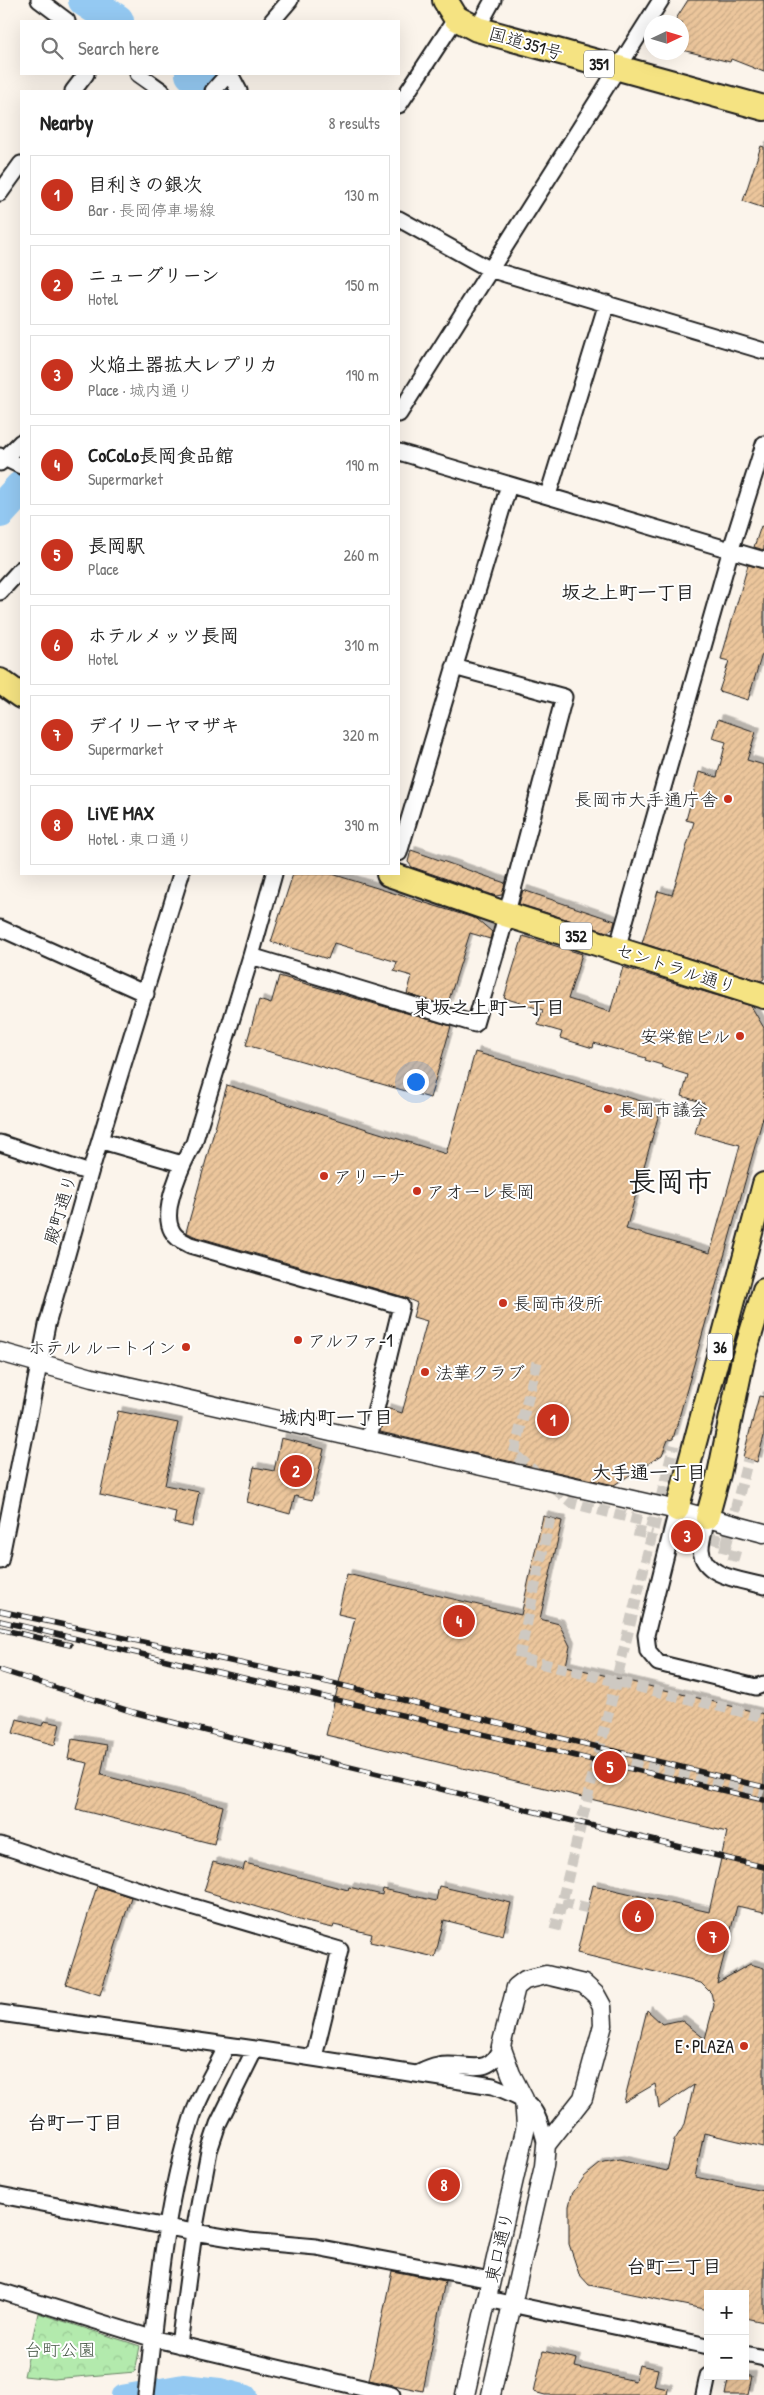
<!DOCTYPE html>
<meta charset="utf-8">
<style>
:root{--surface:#fff;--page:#f2f2f2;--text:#222;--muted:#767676;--line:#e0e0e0;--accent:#c8321e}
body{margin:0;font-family:"Patrick Hand","Klee One",sans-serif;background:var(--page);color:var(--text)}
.controls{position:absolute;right:15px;bottom:15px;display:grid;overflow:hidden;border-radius:0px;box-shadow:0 5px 20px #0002}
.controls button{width:45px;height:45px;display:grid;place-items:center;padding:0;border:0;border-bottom:1px solid var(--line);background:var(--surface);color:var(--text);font:25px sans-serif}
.compass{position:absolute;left:644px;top:15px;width:45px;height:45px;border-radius:50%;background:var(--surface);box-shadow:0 5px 20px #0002;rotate:86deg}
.you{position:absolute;left:415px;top:1081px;width:18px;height:18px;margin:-12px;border:4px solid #fff;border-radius:50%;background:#1a73e8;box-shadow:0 0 0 8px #1a73e833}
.badge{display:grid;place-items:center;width:32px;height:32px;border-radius:50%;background:var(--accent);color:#fff;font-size:16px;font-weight:700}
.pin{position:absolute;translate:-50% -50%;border:2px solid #fff;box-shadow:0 1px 5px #0006}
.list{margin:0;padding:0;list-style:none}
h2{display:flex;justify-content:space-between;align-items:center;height:65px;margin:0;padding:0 20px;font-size:21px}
h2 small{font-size:16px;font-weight:400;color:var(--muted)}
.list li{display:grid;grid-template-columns:32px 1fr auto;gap:15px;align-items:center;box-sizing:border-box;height:80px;margin:0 10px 10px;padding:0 10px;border:1px solid var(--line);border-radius:0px}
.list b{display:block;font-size:19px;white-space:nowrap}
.list p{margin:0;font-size:16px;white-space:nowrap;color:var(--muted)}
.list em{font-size:16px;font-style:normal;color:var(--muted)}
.icon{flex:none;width:28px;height:28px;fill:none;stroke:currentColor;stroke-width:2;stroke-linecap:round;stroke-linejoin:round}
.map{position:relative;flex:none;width:764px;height:2395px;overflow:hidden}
.search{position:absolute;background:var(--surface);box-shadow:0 5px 20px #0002;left:20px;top:20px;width:380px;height:55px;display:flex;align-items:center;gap:12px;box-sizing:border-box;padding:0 18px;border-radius:0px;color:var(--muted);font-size:19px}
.panel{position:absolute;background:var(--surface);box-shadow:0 5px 20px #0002;left:20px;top:90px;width:380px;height:785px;border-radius:0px}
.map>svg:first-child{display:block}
</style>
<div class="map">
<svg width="764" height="2395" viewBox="0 0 764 2395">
<defs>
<pattern id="forest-crowns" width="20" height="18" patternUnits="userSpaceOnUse" patternTransform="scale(1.25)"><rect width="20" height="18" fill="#b3eaad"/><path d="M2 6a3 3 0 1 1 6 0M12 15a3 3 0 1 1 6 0" fill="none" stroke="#99c894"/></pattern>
<pattern id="building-hatch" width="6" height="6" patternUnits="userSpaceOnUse" patternTransform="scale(1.25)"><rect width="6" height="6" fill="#ecc69c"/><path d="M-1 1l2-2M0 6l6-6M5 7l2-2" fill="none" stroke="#caaa86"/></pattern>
<filter id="shadow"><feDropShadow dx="4.5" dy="-4.5" stdDeviation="0" flood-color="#0004"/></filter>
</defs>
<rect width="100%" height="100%" fill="#fbf4eb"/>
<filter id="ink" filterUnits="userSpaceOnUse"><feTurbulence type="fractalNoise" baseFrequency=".02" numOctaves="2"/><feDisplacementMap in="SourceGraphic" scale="10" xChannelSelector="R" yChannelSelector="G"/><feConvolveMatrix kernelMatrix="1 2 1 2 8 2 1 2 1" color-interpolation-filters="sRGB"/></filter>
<g filter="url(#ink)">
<!-- forest -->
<path fill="url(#forest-crowns)" stroke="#688364" d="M38,2313L140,2346L135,2372L53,2379L24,2376Z"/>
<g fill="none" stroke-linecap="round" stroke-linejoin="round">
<!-- canal -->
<path stroke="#94c9f2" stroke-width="20" d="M121,2395L183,2384L220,2388L247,2395"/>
<!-- river -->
<path stroke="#94c9f2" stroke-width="34" d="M85,0L117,21
M192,74L215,91
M0,511L21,488"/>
</g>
<!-- building -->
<path fill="url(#building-hatch)" stroke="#1c1c1c" filter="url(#shadow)" d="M688,0H764V72L731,59L730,62L682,50V22H674Z
M761,146L764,147V208L743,201Z
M761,526L764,527V550L754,547Z
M748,565L764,569V654H762L748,700L719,691L729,661L721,659Z
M718,719L756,732L747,760L764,765V979L761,981L642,943L658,891L672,895L694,822L686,820L699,772L717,777L726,742L712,738Z
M411,850L505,883L502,895L496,896L412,867L408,862Z
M293,874H332L477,919L492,932L490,939L470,933L447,1006L407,994L412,976L394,971L397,962L334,943L328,959L271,942Z
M523,890L615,921L613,929L607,932L519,904Z
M523,936L582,954L568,999L610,1012L623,967L751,1006L764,1028V1114L673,1439L668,1440L662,1455L614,1485L380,1432L386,1408L402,1413L427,1321L413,1317L417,1303L404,1297L194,1236L186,1232L227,1085L446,1154L475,1052L661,1107L626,1229L710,1253L740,1145L695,1133L704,1103L682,1096L688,1075L662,1067V1065L645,1060L646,1058L594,1043L593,1048L560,1038L562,1032L538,1025L543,1010L504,998Z
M279,976L451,1026L430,1098L246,1045L259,1000L271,1004Z
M759,1396L764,1397V1436L757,1462L743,1457Z
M118,1411L178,1423L165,1485L199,1492L192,1527L174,1523L176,1512L100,1495Z
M281,1438L324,1449L312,1500L295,1496L290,1514L247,1502L254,1467L274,1471Z
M543,1516L562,1521L540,1619L559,1624L570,1646L566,1666L764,1714V1912L737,1906L717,1983L750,1964L764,1968V2147L704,2133L695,2177L764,2191V2322L745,2318V2294H708V2310L589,2285L579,2274L569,2244V2206L572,2194L584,2177L600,2164L619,2160L667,2171L674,2141L685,2124L694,2085L659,2108L655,2084L624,2102L647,2010L662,2024L681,2020L705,2039L714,2005L711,1993L701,1983L577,1953L593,1885L709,1912L727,1832L326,1735L355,1618L338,1614L347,1574L521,1615Z
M17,1719L42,1726L44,1721L60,1724L55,1745L13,1733Z
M72,1739L107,1745L101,1775L223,1806L214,1844L76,1809L88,1763L68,1759Z
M213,1862L243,1870L245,1863L348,1890L349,1887L382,1895L383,1889L436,1901L439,1886L511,1903L503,1935L444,1920L435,1957L370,1942L372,1934L334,1925L333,1928L306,1922L204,1891Z
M97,1886L131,1897L100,1995L66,1984Z
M392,2271L445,2281L423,2391L369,2380Z
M543,2351L577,2359L575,2367L635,2381L639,2365L658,2369L654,2386L668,2389L667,2395H545L534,2392Z
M729,2376H752L748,2395H725Z"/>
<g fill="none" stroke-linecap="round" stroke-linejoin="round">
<!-- pedestrian-tunnel -->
<path stroke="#cec9c2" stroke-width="11" stroke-dasharray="11 5.5" stroke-linecap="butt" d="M537,1362L514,1454L572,1503L727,1542L748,1459
M550,1518L519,1658L764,1717
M634,1531L652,1535
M727,1542L724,1553L742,1558
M599,1753L764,1792
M562,1902L588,1908
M555,1930L674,1445"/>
<defs>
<path id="minor" d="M39,0L67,21
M272,21L290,0
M477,29L493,0
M138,74L162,91
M230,74L239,91
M73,91L86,74
M213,91L228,74
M399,105L456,18
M0,193L21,164
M399,219L489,269L764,351
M399,414L661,0
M399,452L764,560
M0,456L21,466
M0,463L21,442
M548,495L607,303
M0,592L21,569
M399,853L509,485
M274,874L251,956L194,1143C183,1162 160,1210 172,1231C176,1239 183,1241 190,1245L401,1306L368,1442
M0,928L146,994
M617,949L731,549L764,444
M251,956L475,1024L501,935L564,697L454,667
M102,1141L182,1164
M0,1143L90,1173
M677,1510L646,1635L648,1651L658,1663L756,1687L764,1684
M707,1518C705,1528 701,1539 701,1549C702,1577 742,1580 764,1586
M0,1561L47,1325L90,1173L181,874
M0,1845L167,1899L340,1950L314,2057
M0,2013L255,2049L493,2086C532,2101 536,2105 546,2145
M419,2073C425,2070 432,2067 438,2066C464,2060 489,2081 501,2046
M0,2195L194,2232L249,2241L316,2247L491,2280
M0,2291L151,2338L392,2395
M487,2299L708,2346
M179,2345L194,2232L209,2151L218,2124L255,2049
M745,2354L764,2358
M146,2395C157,2302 164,2207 192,2118C200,2093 216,2069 227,2045
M704,2395L708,2376"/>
<path id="tertiary" d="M0,1352L92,1378L677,1510L764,1533
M465,2395L526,2126L524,2099L511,2074L501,2046L516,1987L525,1980L546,1975L584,1984L596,1995L602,2006L603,2025L583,2098L546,2145L544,2166L491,2395"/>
<path id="primary" d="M677,1510L764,1184
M707,1518L719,1474L743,1359L764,1290"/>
<path id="trunk" d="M445,0L456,18L477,29L764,108
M0,681L21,696
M389,874L505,914L764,996"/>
</defs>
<!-- minor casing -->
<use href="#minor" stroke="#1c1c1c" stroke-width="19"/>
<!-- tertiary casing -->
<use href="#tertiary" stroke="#1c1c1c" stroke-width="21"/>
<!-- primary casing -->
<use href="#primary" stroke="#1c1c1c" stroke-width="26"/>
<!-- trunk casing -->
<use href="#trunk" stroke="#1c1c1c" stroke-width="28"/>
<!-- minor -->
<use href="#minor" stroke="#fff" stroke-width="15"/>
<!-- tertiary -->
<use href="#tertiary" stroke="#fff" stroke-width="18"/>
<!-- primary -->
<use href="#primary" stroke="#f5e382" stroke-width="22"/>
<!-- trunk -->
<use href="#trunk" stroke="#f5e382" stroke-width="24"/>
<defs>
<path id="rail" d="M0,1611L332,1683L764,1787
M0,1621L764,1800
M0,1629L70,1645
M0,1670L133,1712L316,1759L764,1867"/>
</defs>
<!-- rail casing -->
<use href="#rail" stroke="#1c1c1c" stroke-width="5.5"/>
<!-- rail -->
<use href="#rail" stroke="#fff" stroke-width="4" stroke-dasharray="11" stroke-linecap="butt"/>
</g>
</g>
<!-- markers -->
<g fill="#c8321e" stroke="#fff" stroke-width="2">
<circle cx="728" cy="799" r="5"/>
<circle cx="740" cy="1036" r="5"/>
<circle cx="608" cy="1109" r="5"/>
<circle cx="324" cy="1176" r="5"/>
<circle cx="417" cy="1191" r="5"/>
<circle cx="503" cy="1303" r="5"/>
<circle cx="298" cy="1340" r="5"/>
<circle cx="186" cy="1347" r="5"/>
<circle cx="425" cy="1372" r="5"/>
<circle cx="744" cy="2046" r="5"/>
</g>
<g text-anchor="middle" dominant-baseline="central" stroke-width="4" stroke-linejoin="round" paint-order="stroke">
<!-- shield labels -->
<g fill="#fff" stroke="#606060" stroke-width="1">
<rect x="584" y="50.5" width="30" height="27" rx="4"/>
<rect x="560" y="922.5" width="32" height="27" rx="4"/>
<rect x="707.5" y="1333.5" width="25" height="27" rx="4"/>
</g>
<g font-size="16" font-weight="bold" fill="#1c1c1c">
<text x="599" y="64">351</text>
<text x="576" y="936">352</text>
<text x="720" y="1347">36</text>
</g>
<!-- street labels -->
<g font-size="18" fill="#1c1c1c" stroke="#fff">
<text transform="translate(526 43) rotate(16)">国道351号</text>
<text transform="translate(676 968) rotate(18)">セントラル通り</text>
<text transform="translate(60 1209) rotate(-73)">殿町通り</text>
<text transform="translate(499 2247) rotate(-77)">東口通り</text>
</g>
<!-- poi labels -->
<g font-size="18" fill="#1c1c1c" stroke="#fff" text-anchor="start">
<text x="718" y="799" text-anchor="end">長岡市大手通庁舎</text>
<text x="730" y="1036" text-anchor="end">安栄館ビル</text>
<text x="618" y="1109">長岡市議会</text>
<text x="334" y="1176">アリーナ</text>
<text x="427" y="1191">アオーレ長岡</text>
<text x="513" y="1303">長岡市役所</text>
<text x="308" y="1340">アルファ-1</text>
<text x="176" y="1347" text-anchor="end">ホテル ルートイン</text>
<text x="435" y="1372">法華クラブ</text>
<text x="734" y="2046" text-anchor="end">E･PLAZA</text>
</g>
<!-- park labels -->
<g font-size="18" fill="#495a48" stroke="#fff">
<text x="60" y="2349">台町公園</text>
</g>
<!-- neighbourhood labels -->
<g font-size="19" font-weight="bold" fill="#1c1c1c" stroke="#fff">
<text x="628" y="592">坂之上町一丁目</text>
<text x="489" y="1007">東坂之上町一丁目</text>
<text x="336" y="1417">城内町一丁目</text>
<text x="649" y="1472">大手通一丁目</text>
<text x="75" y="2122">台町一丁目</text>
<text x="674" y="2266">台町二丁目</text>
</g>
<!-- town labels -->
<g font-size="28" font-weight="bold" fill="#1c1c1c" stroke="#fff">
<text x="670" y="1181">長岡市</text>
</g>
</g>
</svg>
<div class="controls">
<button>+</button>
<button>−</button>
</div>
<svg class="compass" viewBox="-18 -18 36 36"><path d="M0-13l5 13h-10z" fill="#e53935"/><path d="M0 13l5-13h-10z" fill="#767676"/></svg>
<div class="you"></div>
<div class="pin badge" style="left:553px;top:1420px">1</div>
<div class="pin badge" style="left:296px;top:1471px">2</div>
<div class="pin badge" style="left:687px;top:1536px">3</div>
<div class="pin badge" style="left:459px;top:1621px">4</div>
<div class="pin badge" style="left:610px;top:1767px">5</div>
<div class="pin badge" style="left:638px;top:1916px">6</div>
<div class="pin badge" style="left:713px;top:1937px">7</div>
<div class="pin badge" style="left:444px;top:2185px">8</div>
<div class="search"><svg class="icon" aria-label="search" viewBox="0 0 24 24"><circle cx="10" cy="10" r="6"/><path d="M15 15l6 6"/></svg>Search here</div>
<section class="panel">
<h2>Nearby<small>8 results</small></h2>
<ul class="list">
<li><span class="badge">1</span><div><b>目利きの銀次</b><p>Bar · 長岡停車場線</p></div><em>130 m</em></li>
<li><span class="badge">2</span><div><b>ニューグリーン</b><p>Hotel</p></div><em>150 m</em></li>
<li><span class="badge">3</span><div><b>火焔土器拡大レプリカ</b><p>Place · 城内通り</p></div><em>190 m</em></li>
<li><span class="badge">4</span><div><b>CoCoLo長岡食品館</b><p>Supermarket</p></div><em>190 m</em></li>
<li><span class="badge">5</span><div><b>長岡駅</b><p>Place</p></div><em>260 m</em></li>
<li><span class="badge">6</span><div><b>ホテルメッツ長岡</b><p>Hotel</p></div><em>310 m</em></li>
<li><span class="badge">7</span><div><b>デイリーヤマザキ</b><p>Supermarket</p></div><em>320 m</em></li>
<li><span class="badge">8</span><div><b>LiVE MAX</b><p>Hotel · 東口通り</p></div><em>390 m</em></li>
</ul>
</section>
</div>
